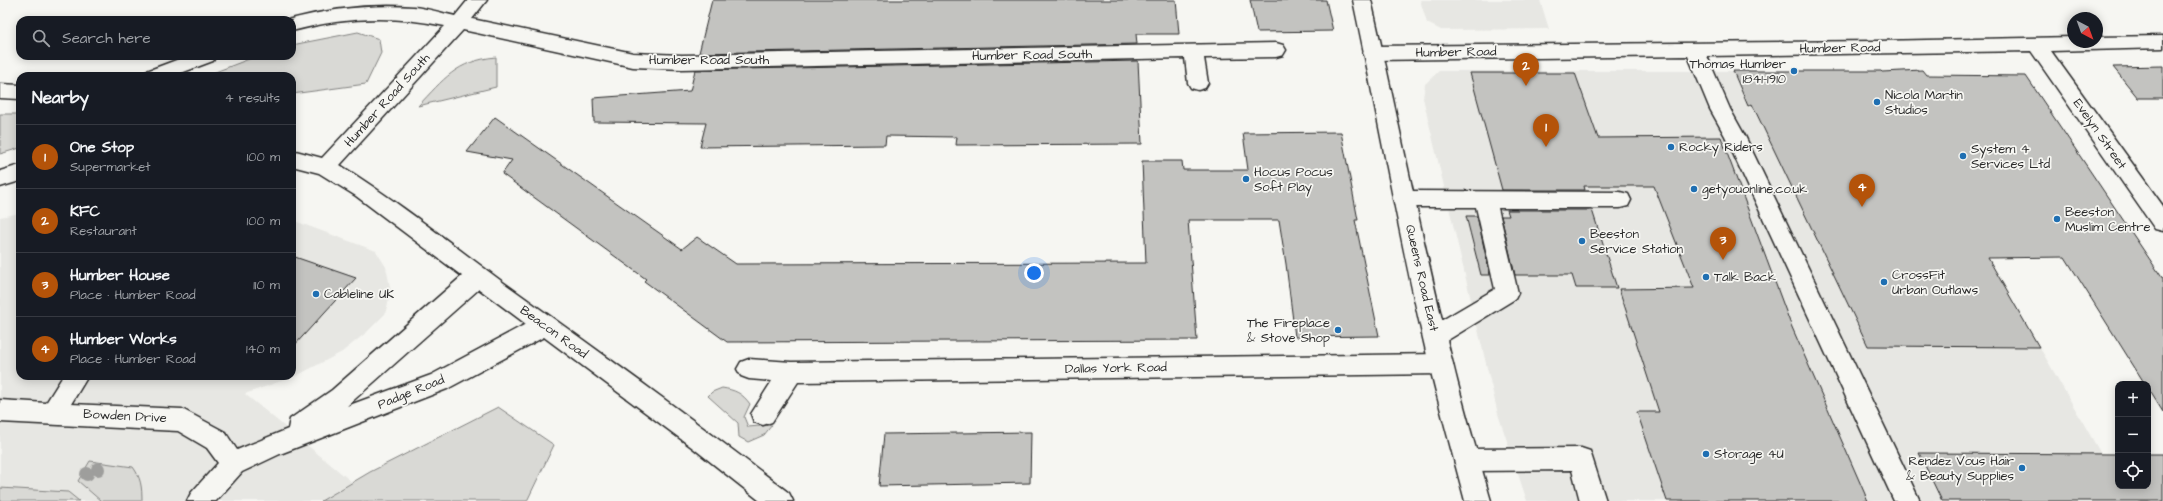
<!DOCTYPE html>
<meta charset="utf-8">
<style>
:root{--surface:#171b24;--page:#20242c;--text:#f1f3f6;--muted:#9ea1a6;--line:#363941;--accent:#b45309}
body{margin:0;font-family:"Architects Daughter",sans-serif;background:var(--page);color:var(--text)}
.controls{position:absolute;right:12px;bottom:12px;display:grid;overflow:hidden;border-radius:8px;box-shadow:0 2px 10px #0003}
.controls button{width:36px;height:36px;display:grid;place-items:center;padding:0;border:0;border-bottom:1px solid var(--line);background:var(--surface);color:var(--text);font:20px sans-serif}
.compass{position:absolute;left:2067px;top:12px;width:36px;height:36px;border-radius:50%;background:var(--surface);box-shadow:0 2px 10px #0003;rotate:139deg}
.you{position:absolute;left:1034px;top:273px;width:14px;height:14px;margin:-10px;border:3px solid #fff;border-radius:50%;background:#1a73e8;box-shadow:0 0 0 6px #1a73e833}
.badge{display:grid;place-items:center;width:26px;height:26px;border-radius:50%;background:var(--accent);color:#fff;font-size:13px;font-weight:700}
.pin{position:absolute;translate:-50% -33px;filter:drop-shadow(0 1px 2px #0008)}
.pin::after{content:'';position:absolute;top:21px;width:14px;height:12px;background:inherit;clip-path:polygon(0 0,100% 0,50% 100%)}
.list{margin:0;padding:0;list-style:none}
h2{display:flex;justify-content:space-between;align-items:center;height:52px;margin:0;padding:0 16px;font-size:17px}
h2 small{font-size:13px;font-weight:400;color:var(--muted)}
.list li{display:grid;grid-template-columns:26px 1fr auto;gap:12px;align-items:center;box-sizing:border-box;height:64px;padding:0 16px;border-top:1px solid var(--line)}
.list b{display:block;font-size:15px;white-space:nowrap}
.list p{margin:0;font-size:13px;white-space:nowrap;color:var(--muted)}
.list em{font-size:13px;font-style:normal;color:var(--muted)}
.icon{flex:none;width:22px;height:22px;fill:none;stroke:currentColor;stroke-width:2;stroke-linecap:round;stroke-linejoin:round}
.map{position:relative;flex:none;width:2163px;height:501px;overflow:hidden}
.search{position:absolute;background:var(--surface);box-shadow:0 2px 10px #0003;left:16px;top:16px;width:280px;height:44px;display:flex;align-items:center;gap:10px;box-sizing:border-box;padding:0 14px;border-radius:12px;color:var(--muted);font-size:15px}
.panel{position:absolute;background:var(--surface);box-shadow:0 2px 10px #0003;left:16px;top:72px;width:280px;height:308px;border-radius:12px}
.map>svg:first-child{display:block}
</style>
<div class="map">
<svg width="2163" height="501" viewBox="0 0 2163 501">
<rect width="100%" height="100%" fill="#f6f6f2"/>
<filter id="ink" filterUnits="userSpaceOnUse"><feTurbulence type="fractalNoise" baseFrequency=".025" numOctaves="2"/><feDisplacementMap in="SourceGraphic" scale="8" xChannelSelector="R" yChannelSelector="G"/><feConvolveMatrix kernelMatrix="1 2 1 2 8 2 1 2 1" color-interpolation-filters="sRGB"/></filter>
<g filter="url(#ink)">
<!-- built -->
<path fill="#e7e7e3" d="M1420,0H1540L1549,29L1441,30L1427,23Z
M1439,71H1881L2101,454H2118V486H2148L2163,501H1527L1498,414L1423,98L1425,84Z
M20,213V376H292V220L376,251L386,267L391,292L385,314L367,332L342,352L298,375L245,394L375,501H0V217Z"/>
<!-- green -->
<path fill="#d9d9d5" stroke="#828280" d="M358,32L379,39L381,53L366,84L292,94V76H205L257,56H292V45Z
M496,57V87L418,106C444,79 456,61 496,57Z
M0,114H20V148L0,154Z
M722,388C735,390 742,393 750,404L744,417L748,427L772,425L764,435L748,442L739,437L738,423L708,396L712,392Z
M498,407L554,445L527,501H321L370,472Z
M90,461L133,467C141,478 142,487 142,501H101L78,481Z
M0,488L68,492L79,501H0Z"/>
<!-- building -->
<path fill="#c3c3c0" stroke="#2b2b2b" d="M712,0H1176L1179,34H1136L1137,44L699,53Z
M1250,0H1326L1333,31L1257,32Z
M1138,61L1142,144L956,145L957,137L886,136L885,145L700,147L706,123L594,122L593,98L690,91L695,70Z
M2163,66V98H2138L2113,67Z
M1922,70L1926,75L2026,76L2163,279V412L2148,388V384H2145L2065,257L1988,258L2039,347L1868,346L1752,104L1748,106L1733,71H1881L1882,72Z
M1470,73H1575L1598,138L1721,137L1791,325L1868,501H1667L1637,412H1659L1619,289L1694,288L1654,186H1584L1585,190H1502Z
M495,117L682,249L697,237L736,264L1146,263L1142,161H1182L1183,170H1248L1243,133L1341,132L1358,220H1355L1379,336L1295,337L1286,264L1279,220H1188L1197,340L727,342L644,281L646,279L502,174L512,160L467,152Z
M1507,210H1592L1617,288H1576L1572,275H1515L1501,216H1509Z
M1466,216H1477L1490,275H1481Z
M292,256L356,278L292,348Z
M1031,432L1030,483L879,486L884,434Z
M1919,453L2118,454V486H2148V454H2163V501H1942Z"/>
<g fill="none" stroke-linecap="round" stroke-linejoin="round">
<defs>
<path id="minor" d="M468,0H487L472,19L633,53L682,55L1276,43L1283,45L1286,50L1283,55L1276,57L1204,58L1208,83L1205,88L1198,90L1191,88L1188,83L1185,58L682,69L633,67L463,30L340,165C397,201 450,243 504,283C600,352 696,421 789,493L793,501H760L693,448L544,337L447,389L280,454L242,472L216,501H187L191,493L218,463L207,448L178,431L0,422V400L46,403L63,376H88L71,404L182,409L225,432L237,450L288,429L290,419L332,390L462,276L356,196L319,173L292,166V150L322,158L445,26C394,15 343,17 292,31V20H287C328,9 371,4 413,7C427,8 441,13 455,16ZM479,289L526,324L431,375L347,406Z
M2163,36V48L2051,51L2163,206V231L2155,229L2031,51L1707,56L1730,109L1745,136L1920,501H1894L1725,136L1710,109L1688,56L1373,60L1366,58L1363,53L1366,48L1373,46L1877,41L2073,37V42H2097V37Z
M187,56H216L213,61L173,76H144L147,71Z
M0,84L20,85V99L0,98Z
M20,165V181L0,187V171Z
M1404,191L1620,192L1628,194L1631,200L1628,206L1620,208H1498L1518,293L1515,299L1443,343L1435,346L1427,343L1423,336L1427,329L1495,289L1476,207H1404L1396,205L1393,199L1396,193Z
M1441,354L1449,357L1453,364L1449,371L1441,374L798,382L772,422L763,425L754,422L751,414L772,381L749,379L741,376L737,369L741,362L749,359L791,362Z
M1581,448L1590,451L1606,501H1580L1572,470L1468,471L1459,468L1455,460L1459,452L1468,449Z"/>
<path id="major" d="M1353,0H1371C1399,121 1422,243 1453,364C1464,410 1478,455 1491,501H1465C1453,455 1440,410 1429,364C1400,243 1379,121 1353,0Z"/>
</defs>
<!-- minor casing -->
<use href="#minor" stroke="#2b2b2b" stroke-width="3"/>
<!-- major casing -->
<use href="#major" stroke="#2b2b2b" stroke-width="3"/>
<!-- minor -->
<use href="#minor" fill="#f6f6f2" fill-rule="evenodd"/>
<!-- major -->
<use href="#major" fill="#f6f6f2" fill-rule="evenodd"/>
</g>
<!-- trees -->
<g fill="#9e9e9c">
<circle cx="98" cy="469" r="7"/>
<circle cx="87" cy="474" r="7"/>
</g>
</g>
<!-- markers -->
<g fill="#1f6fb2" stroke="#f6f6f2" stroke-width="1.5">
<circle cx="1794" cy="71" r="4"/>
<circle cx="1877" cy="102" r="4"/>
<circle cx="1671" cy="147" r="4"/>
<circle cx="1963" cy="156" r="4"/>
<circle cx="1246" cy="179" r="4"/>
<circle cx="1694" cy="189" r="4"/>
<circle cx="2057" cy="219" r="4"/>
<circle cx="1582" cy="241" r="4"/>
<circle cx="1706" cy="277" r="4"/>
<circle cx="1884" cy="282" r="4"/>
<circle cx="316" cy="294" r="4"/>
<circle cx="1338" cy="330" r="4"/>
<circle cx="1706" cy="454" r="4"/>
<circle cx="2022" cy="468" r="4"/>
</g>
<g text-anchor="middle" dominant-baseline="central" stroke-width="3.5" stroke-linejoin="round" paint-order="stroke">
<!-- street labels -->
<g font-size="13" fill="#2b2b2b" stroke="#f6f6f2">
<text transform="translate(1840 48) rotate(-1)">Humber Road</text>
<text transform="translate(1456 52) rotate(-1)">Humber Road</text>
<text transform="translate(1032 55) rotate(-1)">Humber Road South</text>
<text x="709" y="60">Humber Road South</text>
<text transform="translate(387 100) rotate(-48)">Humber Road South</text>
<text transform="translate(2100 134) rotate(55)">Evelyn Street</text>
<text transform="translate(1422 278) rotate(77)">Queens Road East</text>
<text transform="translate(554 332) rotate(36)">Beacon Road</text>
<text transform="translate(1116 368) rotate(-1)">Dallas York Road</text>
<text transform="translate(411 392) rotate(-22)">Padge Road</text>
<text transform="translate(125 416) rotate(3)">Bowden Drive</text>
</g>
<!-- poi labels -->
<g font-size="13" fill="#2b2b2b" stroke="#f6f6f2" text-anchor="start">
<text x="1786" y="64" text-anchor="end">Thomas Humber<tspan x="1786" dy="15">1841-1910</tspan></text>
<text x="1885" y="95">Nicola Martin<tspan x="1885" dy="15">Studios</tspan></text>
<text x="1679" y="147">Rocky Riders</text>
<text x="1971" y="149">System 4<tspan x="1971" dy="15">Services Ltd</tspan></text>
<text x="1254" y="172">Hocus Pocus<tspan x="1254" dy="15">Soft Play</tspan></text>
<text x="1702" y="189">getyouonline.co.uk</text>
<text x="2065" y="212">Beeston<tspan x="2065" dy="15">Muslim Centre</tspan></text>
<text x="1590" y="234">Beeston<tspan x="1590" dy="15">Service Station</tspan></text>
<text x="1892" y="275">CrossFit<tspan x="1892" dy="15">Urban Outlaws</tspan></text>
<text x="1714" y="277">Talk Back</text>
<text x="324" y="294">Cableline UK</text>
<text x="1330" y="323" text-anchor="end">The Fireplace<tspan x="1330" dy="15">&amp; Stove Shop</tspan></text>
<text x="1714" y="454">Storage 4U</text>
<text x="2014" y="461" text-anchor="end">Rendez Vous Hair<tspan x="2014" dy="15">&amp; Beauty Supplies</tspan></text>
</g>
</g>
</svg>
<div class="controls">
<button>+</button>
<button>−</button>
<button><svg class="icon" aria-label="locate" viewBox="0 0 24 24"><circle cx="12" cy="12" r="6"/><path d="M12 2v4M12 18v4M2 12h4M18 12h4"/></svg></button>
</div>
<svg class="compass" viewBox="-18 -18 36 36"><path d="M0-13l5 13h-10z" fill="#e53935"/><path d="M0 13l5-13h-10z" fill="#9ea1a6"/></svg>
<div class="you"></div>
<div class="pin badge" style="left:1546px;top:147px">1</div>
<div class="pin badge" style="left:1526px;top:86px">2</div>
<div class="pin badge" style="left:1723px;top:260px">3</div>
<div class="pin badge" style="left:1862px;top:207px">4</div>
<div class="search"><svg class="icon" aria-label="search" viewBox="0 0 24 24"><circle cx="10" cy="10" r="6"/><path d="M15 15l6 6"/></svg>Search here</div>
<section class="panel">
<h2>Nearby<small>4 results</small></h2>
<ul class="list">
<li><span class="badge">1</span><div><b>One Stop</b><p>Supermarket</p></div><em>100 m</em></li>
<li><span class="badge">2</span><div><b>KFC</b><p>Restaurant</p></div><em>100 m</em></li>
<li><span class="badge">3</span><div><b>Humber House</b><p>Place · Humber Road</p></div><em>110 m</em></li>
<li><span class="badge">4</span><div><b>Humber Works</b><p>Place · Humber Road</p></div><em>140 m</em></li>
</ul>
</section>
</div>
